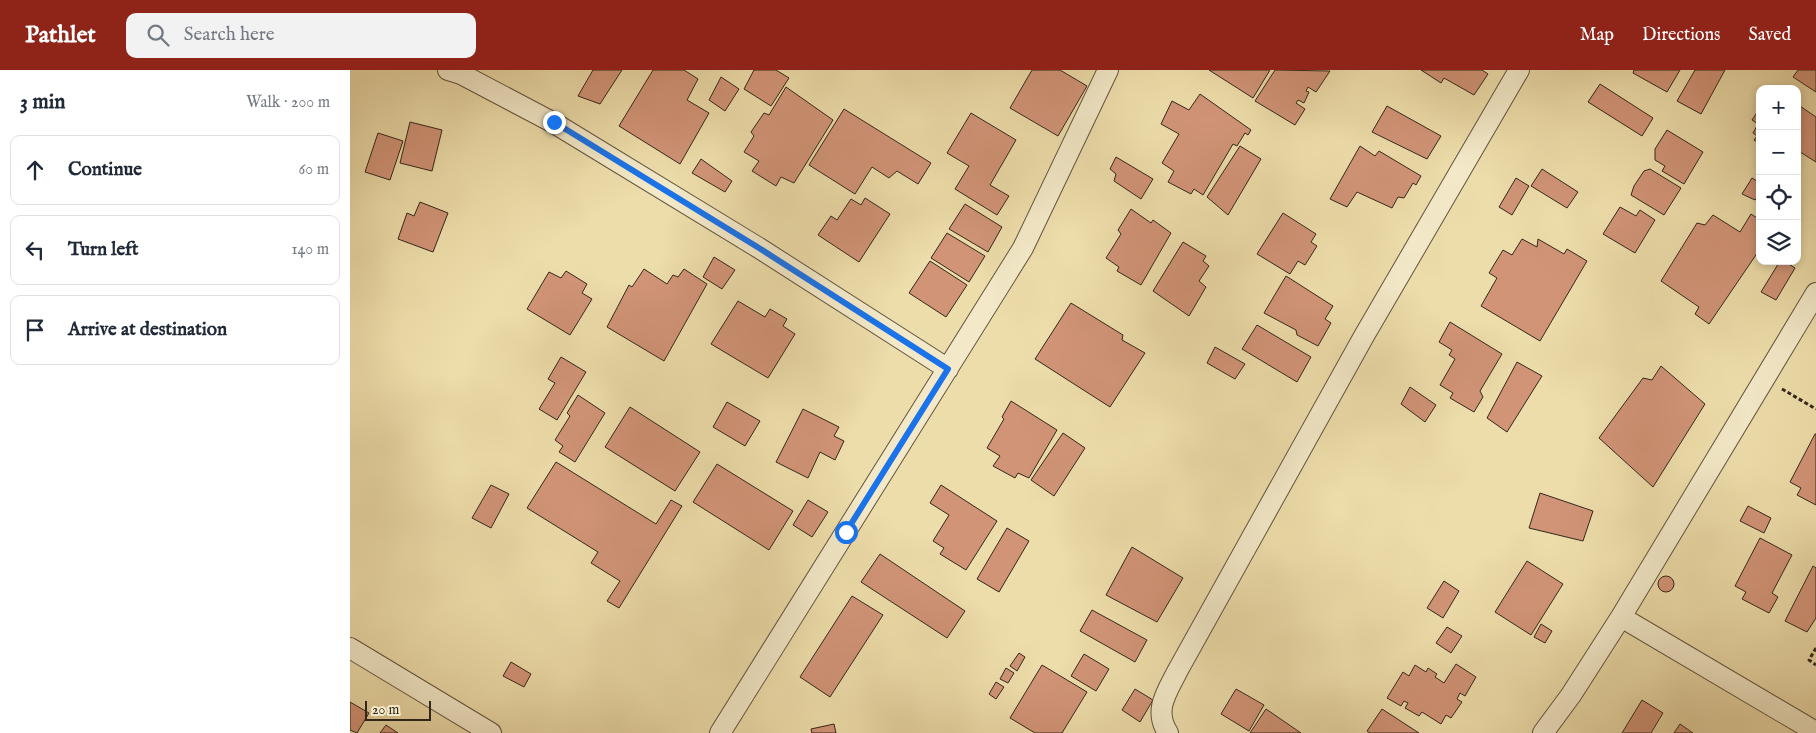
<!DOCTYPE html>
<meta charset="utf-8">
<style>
:root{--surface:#fff;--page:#f2f2f3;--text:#1f2937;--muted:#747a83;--line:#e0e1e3;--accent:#8f2418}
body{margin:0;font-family:"IM FELL English",serif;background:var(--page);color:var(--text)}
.controls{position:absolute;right:15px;top:15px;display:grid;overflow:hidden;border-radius:10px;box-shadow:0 2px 8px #0003}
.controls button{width:45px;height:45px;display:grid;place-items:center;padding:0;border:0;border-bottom:1px solid var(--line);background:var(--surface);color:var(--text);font:25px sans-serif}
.scale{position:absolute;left:15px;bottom:12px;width:66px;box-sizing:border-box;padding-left:5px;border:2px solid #33271b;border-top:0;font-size:14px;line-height:18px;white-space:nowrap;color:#33271b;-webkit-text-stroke:4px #f3e9c8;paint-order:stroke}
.stop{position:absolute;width:15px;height:15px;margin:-11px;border:4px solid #1a73e8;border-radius:50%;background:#fff}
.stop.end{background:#1a73e8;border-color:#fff;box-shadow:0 1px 5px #0008}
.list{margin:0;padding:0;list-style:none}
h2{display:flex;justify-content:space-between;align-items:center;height:65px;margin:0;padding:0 20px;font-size:21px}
h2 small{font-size:16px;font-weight:400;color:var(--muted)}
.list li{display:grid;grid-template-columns:32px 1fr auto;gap:15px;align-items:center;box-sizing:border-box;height:70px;margin:0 10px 10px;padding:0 10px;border:1px solid var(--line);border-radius:10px}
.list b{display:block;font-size:19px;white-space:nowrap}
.list em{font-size:16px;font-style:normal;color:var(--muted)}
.icon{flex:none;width:28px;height:28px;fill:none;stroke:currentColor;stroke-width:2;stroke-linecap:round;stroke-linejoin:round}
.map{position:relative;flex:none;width:1466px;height:663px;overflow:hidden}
header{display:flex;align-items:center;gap:30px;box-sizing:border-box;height:70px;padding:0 25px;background:var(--accent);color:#fff}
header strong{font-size:24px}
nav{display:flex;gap:28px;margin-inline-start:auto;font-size:18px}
.search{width:350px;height:45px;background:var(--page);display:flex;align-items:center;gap:12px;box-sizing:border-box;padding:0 18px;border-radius:10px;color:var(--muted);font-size:19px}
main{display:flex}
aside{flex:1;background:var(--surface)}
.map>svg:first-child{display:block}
</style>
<header>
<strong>Pathlet</strong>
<div class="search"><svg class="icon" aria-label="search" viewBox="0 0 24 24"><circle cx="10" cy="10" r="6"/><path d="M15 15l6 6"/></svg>Search here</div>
<nav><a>Map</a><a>Directions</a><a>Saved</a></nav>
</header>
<main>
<aside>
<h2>3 min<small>Walk · 200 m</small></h2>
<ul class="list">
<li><svg class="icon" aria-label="ahead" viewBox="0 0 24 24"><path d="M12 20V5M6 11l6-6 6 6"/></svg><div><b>Continue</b></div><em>60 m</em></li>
<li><svg class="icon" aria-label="left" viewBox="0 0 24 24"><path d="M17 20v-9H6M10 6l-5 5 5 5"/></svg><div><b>Turn left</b></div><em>140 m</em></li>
<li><svg class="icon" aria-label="arrive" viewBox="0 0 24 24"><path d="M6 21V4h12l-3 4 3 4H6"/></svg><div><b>Arrive at destination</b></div></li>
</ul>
</aside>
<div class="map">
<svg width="1466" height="663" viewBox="0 0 1466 663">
<rect width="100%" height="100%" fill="#edddaa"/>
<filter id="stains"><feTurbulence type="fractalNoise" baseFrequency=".004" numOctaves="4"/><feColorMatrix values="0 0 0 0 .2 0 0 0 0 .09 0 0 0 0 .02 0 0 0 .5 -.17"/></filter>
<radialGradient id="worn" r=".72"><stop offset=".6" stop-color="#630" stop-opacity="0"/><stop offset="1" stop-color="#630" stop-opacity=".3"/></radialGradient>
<!-- building -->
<path fill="#d19477" stroke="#33271b" d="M243,0H272L250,34L228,26Z
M303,0H334L348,9L337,30L359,43L330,94L269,56Z
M404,0H426L439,8L421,36L394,19Z
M682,0H710L737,16L708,66L660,38Z
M859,0H920L903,28Z
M925,0L980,1L966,22L958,17L956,21L959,22L954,33L948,30L946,33L955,39L945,55L905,31Z
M1071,0H1132L1138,4L1124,25L1094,8L1091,13Z
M1284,0H1330L1317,22L1283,3Z
M1345,0H1375L1351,44L1327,31Z
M1448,0H1466V22L1443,7Z
M371,7L389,19L375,41L359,30Z
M1250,14L1303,48L1292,66L1238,32Z
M436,17L483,50L444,113L431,107L426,116L402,101L409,91L394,82L404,66L401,62L414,43L419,45Z
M850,24L901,60L898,65L895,63L887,76L883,74L853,125L844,119L841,124L818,112L824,101L812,93L829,64L811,54L822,31L839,40Z
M1447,34L1466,47V92L1447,80Z
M1037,36L1091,66L1077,89L1022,62Z
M1410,38V74L1404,70L1407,66L1403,63L1408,54L1402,50Z
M494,39L581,93L568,114L547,101L539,108L522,97L505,124L459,95Z
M621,43L666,70L640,115L659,126L647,145L605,119L619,96L597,83Z
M60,52L92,60L82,101L50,93Z
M1317,60L1353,82L1334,114L1312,101L1315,96L1305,90V79Z
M28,63L53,71L40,110L15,102Z
M890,76L911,89L878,145L857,127Z
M1010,76L1025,86L1029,81L1071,106L1066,115L1063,113L1054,128L1048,127L1042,138L1007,122L997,137L980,129Z
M766,87L803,109L791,129L764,111L766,104L760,99Z
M351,89L382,111L375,122L342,103Z
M1192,99L1228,122L1217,138L1181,116Z
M1300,99L1331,118L1314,145L1281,125L1284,116L1294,101Z
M1166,108L1179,116L1162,145L1149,137Z
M1402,108L1410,113V123L1405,130L1392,124Z
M515,128L540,144L509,192L468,165L481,146L487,150L501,129L511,135Z
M70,132L98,143L83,182L48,169L57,143L64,146Z
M615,134L652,157L638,182L599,159Z
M1270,137L1286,146L1290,140L1305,150L1285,183L1253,164Z
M781,139L801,153L803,150L821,163L791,215L767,201L769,197L756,188L771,164L768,160Z
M933,143L966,164L961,172L967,176L955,195L948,191L940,204L907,184Z
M1401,144L1410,150V179L1359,254L1345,244L1349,237L1311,211L1347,153L1355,155L1363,145L1390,162Z
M597,163L635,186L619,212L581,188Z
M1172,169L1187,177L1188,169L1214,184L1217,179L1237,191L1190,271L1131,236L1147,208L1139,203L1153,180L1162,185Z
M833,172L856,186L853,191L859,196L849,211L856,217L839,246L803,221Z
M364,187L385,200L372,219L353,207Z
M580,191L617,215L596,247L559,223Z
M1430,191H1434L1445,198L1426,230L1411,222Z
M294,199L317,214L323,205L328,207L334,199L357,214L314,291L257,257L279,215L282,217Z
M216,201L237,214L232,223L242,229L220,265L177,239L199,202L211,208Z
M936,206L983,236L975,249L981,253L968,276L947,265L946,260L914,243Z
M388,231L415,247L420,239L437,249L433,256L445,264L418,308L361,274Z
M721,233L773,265L772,270L795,283L760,337L685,289Z
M1100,252L1152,284L1130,321L1133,327L1124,342L1100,328L1103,323L1090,315L1105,289L1099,285L1102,280L1089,272Z
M907,255L961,287L947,312L892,279Z
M865,277L895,294L885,309L857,293Z
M211,287L236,302L207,350L189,339L205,313L198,309Z
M1167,292L1192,306L1157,362L1137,348Z
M1311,296L1355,334L1303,417L1249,368L1293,308L1302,310Z
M1060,317L1086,335L1075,352L1051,334Z
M228,325L255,343L225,392L209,382L213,376L205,370L220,346L217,343Z
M661,331L707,360L679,408L668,403L665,408L643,396L650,386L637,378L654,349L652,347Z
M377,332L410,351L395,376L363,357Z
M280,337L350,382L325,421L255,377Z
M453,339L489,357L484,366L494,371L485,390L470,382L458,408L426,392Z
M713,363L735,378L704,426L681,410Z
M1465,364H1466V435L1447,425L1451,418L1440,412Z
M206,392L306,454L321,430L332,436L269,538L257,531L270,511L241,493L248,482L177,438Z
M367,394L443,441L419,480L343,432Z
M141,415L159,424L141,458L122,448Z
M591,415L647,451L616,500L590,484L594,478L583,471L599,445L580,433Z
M1190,423L1243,441L1233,471L1179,458Z
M458,430L478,442L462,467L443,455Z
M1398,436L1421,448L1414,463L1390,451Z
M657,458L679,471L649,522L627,509Z
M1410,468L1442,485L1422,523L1428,527L1419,543L1392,529L1396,522L1385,516Z
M782,477L833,508L807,552L756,525Z
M530,484L615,541L597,568L511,512Z
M1177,491L1213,514L1181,565L1145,542Z
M1463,496L1466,498V548L1457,562L1435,551Z
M1308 514a8 8 0 1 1 16 0a8 8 0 1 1-16 0Z
M1094,511L1109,521L1093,548L1077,538Z
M502,526L533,545L480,627L450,607Z
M742,540L797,570L785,592L730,561Z
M1191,554L1202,561L1195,573L1184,567Z
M1097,557L1112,566L1101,583L1086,573Z
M669,583L675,587L667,601L660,596Z
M734,584L759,599L746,621L721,606Z
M161,592L181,604L174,617L153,606Z
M1106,594L1126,607L1115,626L1110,623L1107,629L1112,632L1101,648L1096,645L1091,654L1072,642L1069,646L1055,638L1058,633L1054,631L1051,636L1037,628L1053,602L1059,606L1065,595L1076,602L1078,598L1087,604L1085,607L1094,613Z
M692,595L737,622L712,663H685L660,648Z
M656,598L664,603L658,613L650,609Z
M646,612L654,617L646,629L639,624Z
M785,619L803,630L790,652L772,640Z
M886,619L914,635L899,661L871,644Z
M1292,630L1313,643L1301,663H1272Z
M0,632L19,643L7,663L0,660Z
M916,639L951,663H900Z
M1032,639L1069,663H1020L1017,661Z
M484,654L486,663H462L461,659Z
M1330,654L1343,663H1324Z
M36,655L48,663H30Z"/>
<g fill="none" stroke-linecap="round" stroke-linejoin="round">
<defs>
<path id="street" d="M98,0L111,4L204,53L409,178L598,299
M1271,547L1466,662
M0,578L141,663
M370,663L673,178L758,0
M818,663C803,640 817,622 828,600L1014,266L1169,0
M1193,663L1221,625L1271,547L1466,223"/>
</defs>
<!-- street casing -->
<use href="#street" stroke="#62543f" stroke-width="22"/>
<!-- path -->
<path stroke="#33271b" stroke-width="3" stroke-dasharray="4 2.5" stroke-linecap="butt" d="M1432,319L1466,339
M1466,578L1459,590L1466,595"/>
<!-- street -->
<use href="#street" stroke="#f3e9c8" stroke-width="20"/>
</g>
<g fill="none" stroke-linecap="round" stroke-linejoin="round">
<!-- route -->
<path stroke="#1a73e8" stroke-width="6" d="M204,52L409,178L598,299L496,462"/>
</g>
<rect width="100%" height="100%" filter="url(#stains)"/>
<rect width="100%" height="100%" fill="url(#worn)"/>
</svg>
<div class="controls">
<button>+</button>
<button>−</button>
<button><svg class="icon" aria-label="locate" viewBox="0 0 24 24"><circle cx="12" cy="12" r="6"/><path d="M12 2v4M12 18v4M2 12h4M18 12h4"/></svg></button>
<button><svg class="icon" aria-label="layers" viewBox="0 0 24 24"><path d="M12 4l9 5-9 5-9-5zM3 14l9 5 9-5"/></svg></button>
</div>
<div class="scale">20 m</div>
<div class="stop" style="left:496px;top:462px"></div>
<div class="stop end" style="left:204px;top:52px"></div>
</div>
</main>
